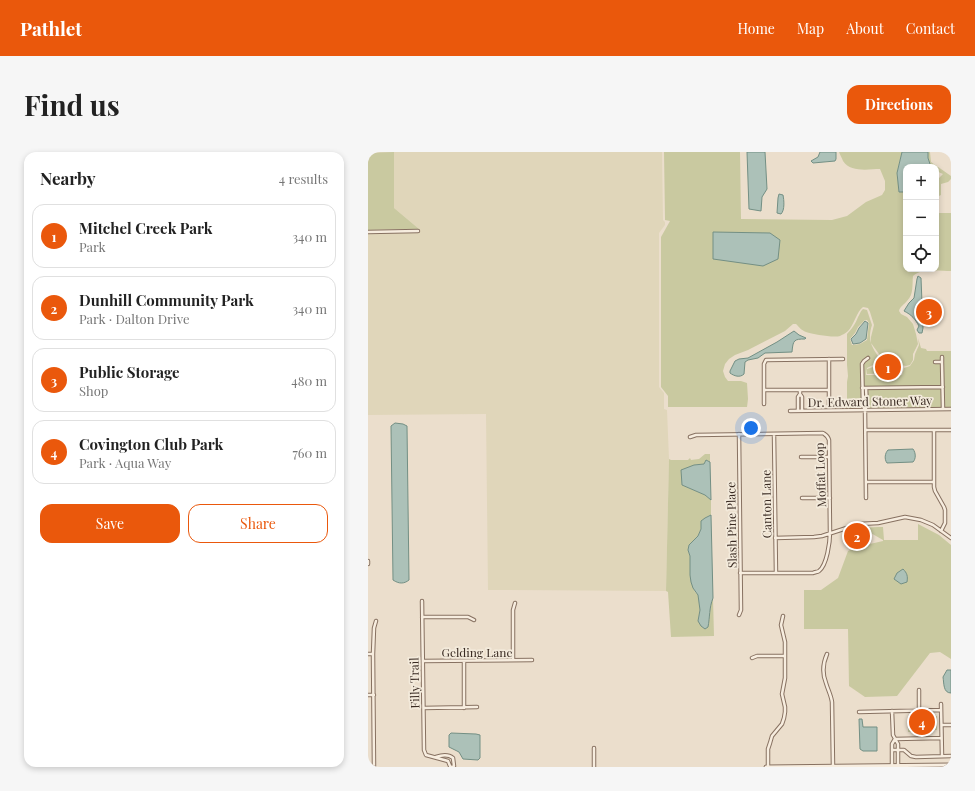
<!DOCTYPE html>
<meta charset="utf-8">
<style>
:root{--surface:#fff;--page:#f6f6f6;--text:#222;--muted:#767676;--line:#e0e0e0;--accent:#ea580c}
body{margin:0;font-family:"Playfair Display",serif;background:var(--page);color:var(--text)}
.controls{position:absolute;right:12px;top:12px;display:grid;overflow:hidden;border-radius:8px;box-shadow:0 2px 6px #0003}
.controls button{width:36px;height:36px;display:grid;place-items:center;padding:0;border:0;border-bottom:1px solid var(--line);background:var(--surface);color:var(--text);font:20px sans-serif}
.you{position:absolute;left:383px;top:276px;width:14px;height:14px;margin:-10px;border:3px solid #fff;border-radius:50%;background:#1a73e8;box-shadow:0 0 0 6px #1a73e833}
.badge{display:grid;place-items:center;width:26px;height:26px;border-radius:50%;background:var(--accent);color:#fff;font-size:13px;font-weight:700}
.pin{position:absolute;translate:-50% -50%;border:2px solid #fff;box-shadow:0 1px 4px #0006}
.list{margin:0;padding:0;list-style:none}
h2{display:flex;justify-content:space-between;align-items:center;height:52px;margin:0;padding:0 16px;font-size:17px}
h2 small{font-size:13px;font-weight:400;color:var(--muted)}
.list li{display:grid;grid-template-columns:26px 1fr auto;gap:12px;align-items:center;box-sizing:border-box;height:64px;margin:0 8px 8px;padding:0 8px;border:1px solid var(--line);border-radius:12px}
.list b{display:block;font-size:15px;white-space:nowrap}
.list p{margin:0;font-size:13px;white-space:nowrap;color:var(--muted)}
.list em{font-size:13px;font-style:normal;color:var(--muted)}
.actions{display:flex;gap:8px;padding:12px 16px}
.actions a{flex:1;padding:9px 0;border:1px solid var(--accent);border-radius:12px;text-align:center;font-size:14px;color:var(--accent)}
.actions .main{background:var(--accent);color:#fff}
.icon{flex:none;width:22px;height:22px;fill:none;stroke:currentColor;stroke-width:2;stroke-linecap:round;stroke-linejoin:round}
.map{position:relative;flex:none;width:583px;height:615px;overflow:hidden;border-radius:12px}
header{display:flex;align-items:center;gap:24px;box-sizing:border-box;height:56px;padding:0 20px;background:var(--accent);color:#fff}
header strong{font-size:19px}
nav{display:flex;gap:22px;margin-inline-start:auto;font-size:14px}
.intro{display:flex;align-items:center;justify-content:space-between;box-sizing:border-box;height:96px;padding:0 24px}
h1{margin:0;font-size:28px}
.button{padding:10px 18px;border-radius:12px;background:var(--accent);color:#fff;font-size:14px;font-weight:700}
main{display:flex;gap:24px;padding:0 24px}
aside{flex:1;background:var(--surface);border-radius:12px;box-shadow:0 2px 6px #0003}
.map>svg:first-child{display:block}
</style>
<header>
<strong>Pathlet</strong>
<nav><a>Home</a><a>Map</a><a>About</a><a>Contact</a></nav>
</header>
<div class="intro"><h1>Find us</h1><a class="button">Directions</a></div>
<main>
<aside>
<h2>Nearby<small>4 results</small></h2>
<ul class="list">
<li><span class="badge">1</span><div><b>Mitchel Creek Park</b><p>Park</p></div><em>340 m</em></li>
<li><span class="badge">2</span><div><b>Dunhill Community Park</b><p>Park · Dalton Drive</p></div><em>340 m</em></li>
<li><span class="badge">3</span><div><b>Public Storage</b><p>Shop</p></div><em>480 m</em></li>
<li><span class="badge">4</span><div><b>Covington Club Park</b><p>Park · Aqua Way</p></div><em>760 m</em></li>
</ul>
<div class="actions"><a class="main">Save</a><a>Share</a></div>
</aside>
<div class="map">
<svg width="583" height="615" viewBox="0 0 583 615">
<rect width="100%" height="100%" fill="#ebdecc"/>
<!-- farmland -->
<path fill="#e0d6ba" d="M26,0H294L295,68L297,70V73L291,81V235L296,241V257L299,258L301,307L298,439L120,438L118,262L0,263V81L51,80V77L26,56Z"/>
<!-- green -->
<path fill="#c9c9a0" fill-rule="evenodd" d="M0,0C9,1 17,0 26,0V56L51,77L0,78Z
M296,0H372L373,67L464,68L479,64L498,50L514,43L517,38V29L512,17C501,17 483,21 475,9C474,6 472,3 471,0H534L529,21L531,40H538V117H568V61H583V119C572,119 553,116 545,124C544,133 546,142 539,149C536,153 532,154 531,159L533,162L539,165L545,172L548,182L550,192L545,202V208L542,213L538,214L518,210L514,207L511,202L503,191V185L506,173L502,160L500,156L495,155C489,159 486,173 480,179C478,181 474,183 472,184C465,186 445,182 438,180C433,178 431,175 428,172H425L417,179L380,198L367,203L361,207L357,212L355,219L357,225L360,229H373L379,231L380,247L379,255H300V244L293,235V85L302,69L297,68Z
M560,0H562L563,10L583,24V27L580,30L573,32V43L571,44H568V29L575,22L568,19V15H562L560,6Z
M495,157L499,158L504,173C499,188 504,196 513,208L511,207L507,212L499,216L498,223H534L536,216L542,214L546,208L547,202L551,193L550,186L553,196L558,197L559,199H583V255L500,256V245L493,246V254L494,256H474H478L479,255V230L480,224L479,213V182C483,178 488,171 490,165C492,162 492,160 495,157ZM497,168H499L501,171L499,188L492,192L484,193L482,187L487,181L490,175Z
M511,209L535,215L533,221L499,222V217L508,214Z
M337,302H342V310L339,308L336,312L326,313L314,333L337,343L343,348V363L337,366L330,384L321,393L320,398L322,404V423L327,440L330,442L332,458L330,469L340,475L342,461V453L345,446L346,484L303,485L300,440L298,439L301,307L303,308H320L322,306L323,308L331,307Z
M550,372L571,383L583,393V507L572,500L562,501L529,544L497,545L481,534L480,477H436V438H453L470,426L480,399L487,396L485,395H480L478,380C491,376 502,375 515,375L516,388H550ZM501,380L515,388V389L493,394Z
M569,564V578H558L557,574H548V580H540V566L541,565Z"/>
<!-- water -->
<path fill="#acc1b8" stroke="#738f84" d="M379,0H397L399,37L394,45L393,59L381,57Z
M452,0H468V7L467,9L445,11L443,9L450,5Z
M534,0H560V6L563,15H538V40H531L529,21Z
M411,42L415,43C416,48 417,58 413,62L409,61L410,46Z
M345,80L402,81L412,88L410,107L395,114L345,107Z
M550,124L553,126L555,176L554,181H551L549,178L551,174C547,167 544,163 536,159L541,151L546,146L549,127Z
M497,169L500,171L498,187L492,191L485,192L483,187L488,182L491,176Z
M426,179L431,183L438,186L437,187C426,187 425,188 424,200L397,201L390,206L380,208L377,210L376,222C372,226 366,224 362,221V219L367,209L371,207L380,206L409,190Z
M27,271L35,272L39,274L41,428C36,432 31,432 25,428L23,274Z
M545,297C548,301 548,307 545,310L519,311C516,307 517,301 520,298Z
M338,308L342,310L343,348L337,343L314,333L313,318L326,313L336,312Z
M343,363L345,446C341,456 342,465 340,475L337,477L333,474L330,469L332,458L330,443L325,436L323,430L322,423V404L320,398L321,393L330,384L333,377V369L337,366Z
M535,417C539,421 540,424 539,430L533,432L526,427L529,421Z
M579,518H583V541C575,541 576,531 575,525Z
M491,567H494L495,575H509V599H495L492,597Z
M83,581L108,582L112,583V606L110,608L95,607L91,600L81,595V583Z"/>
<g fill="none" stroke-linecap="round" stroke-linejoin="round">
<defs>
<path id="minor" d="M0,80L50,79
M574,205V210
M461,207V253
M567,210H574L575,257
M494,236L575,235
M396,238H461
M432,242L434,245V259
M396,252V212L398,208L475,207
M497,258L495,254L494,212L496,209L500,206
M422,259L583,257
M430,259V245L432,242V238
M498,278H583
M566,278V335L567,339L576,355L577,358V371L573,379
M371,282L373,458L371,463
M406,282L408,421
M322,285L328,283L455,281C458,283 460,284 461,288L462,380C462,390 459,413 451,419C450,420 447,420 445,421H372
M433,305H461
M498,330H566
M434,346H462
M498,346L497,258L499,254L498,236
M407,386L446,385L454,384L491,372L510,371L537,365L553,368L565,373L583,386
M0,409V412
M54,449L56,598L58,603L80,609L82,614L83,615
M54,465H100L106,468
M0,502H5
M459,502C455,511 454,521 458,531C460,538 463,543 464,550L465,614
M384,506L389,504H417
M145,508V458L147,451
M55,509L164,508
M96,509V556
M551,538V559
M0,543H6
M573,552L574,604
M56,556L109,555
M524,559L525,583L530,592V615
M491,560L573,558
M574,573H583
M527,587L573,586
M226,596V615
M524,598H536L543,604L548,605L583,604
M68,605C74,603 80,602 85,606L86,614L84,615
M6,615L5,502L6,476L8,469
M400,615V597L402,591L404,584L414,572L416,566L417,560V555L414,542L417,526V490L413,473L415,464
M524,615V592L527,587"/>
<path id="tertiary" d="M398,615L583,613"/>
</defs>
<!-- minor casing -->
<use href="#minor" stroke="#877161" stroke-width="4.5"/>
<!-- tertiary casing -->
<use href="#tertiary" stroke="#877161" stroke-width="5"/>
<!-- minor -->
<use href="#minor" stroke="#f7eddf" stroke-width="2.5"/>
<!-- tertiary -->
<use href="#tertiary" stroke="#f7eddf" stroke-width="3"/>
</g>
<g text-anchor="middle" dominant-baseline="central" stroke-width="3.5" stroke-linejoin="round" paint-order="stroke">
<!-- street labels -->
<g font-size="12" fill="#3a2b23" stroke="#f3eadb">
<text transform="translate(502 249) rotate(-1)">Dr. Edward Stoner Way</text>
<text transform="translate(452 323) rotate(-92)">Moffat Loop</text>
<text transform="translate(398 352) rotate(-91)">Canton Lane</text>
<text transform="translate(363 373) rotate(-91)">Slash Pine Place</text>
<text x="109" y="500">Gelding Lane</text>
<text transform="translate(46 531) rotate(-91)">Filly Trail</text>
</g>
</g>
</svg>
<div class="controls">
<button>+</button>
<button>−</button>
<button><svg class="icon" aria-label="locate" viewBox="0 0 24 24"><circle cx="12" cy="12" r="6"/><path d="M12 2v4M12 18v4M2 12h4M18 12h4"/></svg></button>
</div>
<div class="you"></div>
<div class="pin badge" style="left:520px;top:215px">1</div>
<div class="pin badge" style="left:489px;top:384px">2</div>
<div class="pin badge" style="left:561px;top:160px">3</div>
<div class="pin badge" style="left:554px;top:570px">4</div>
</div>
</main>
